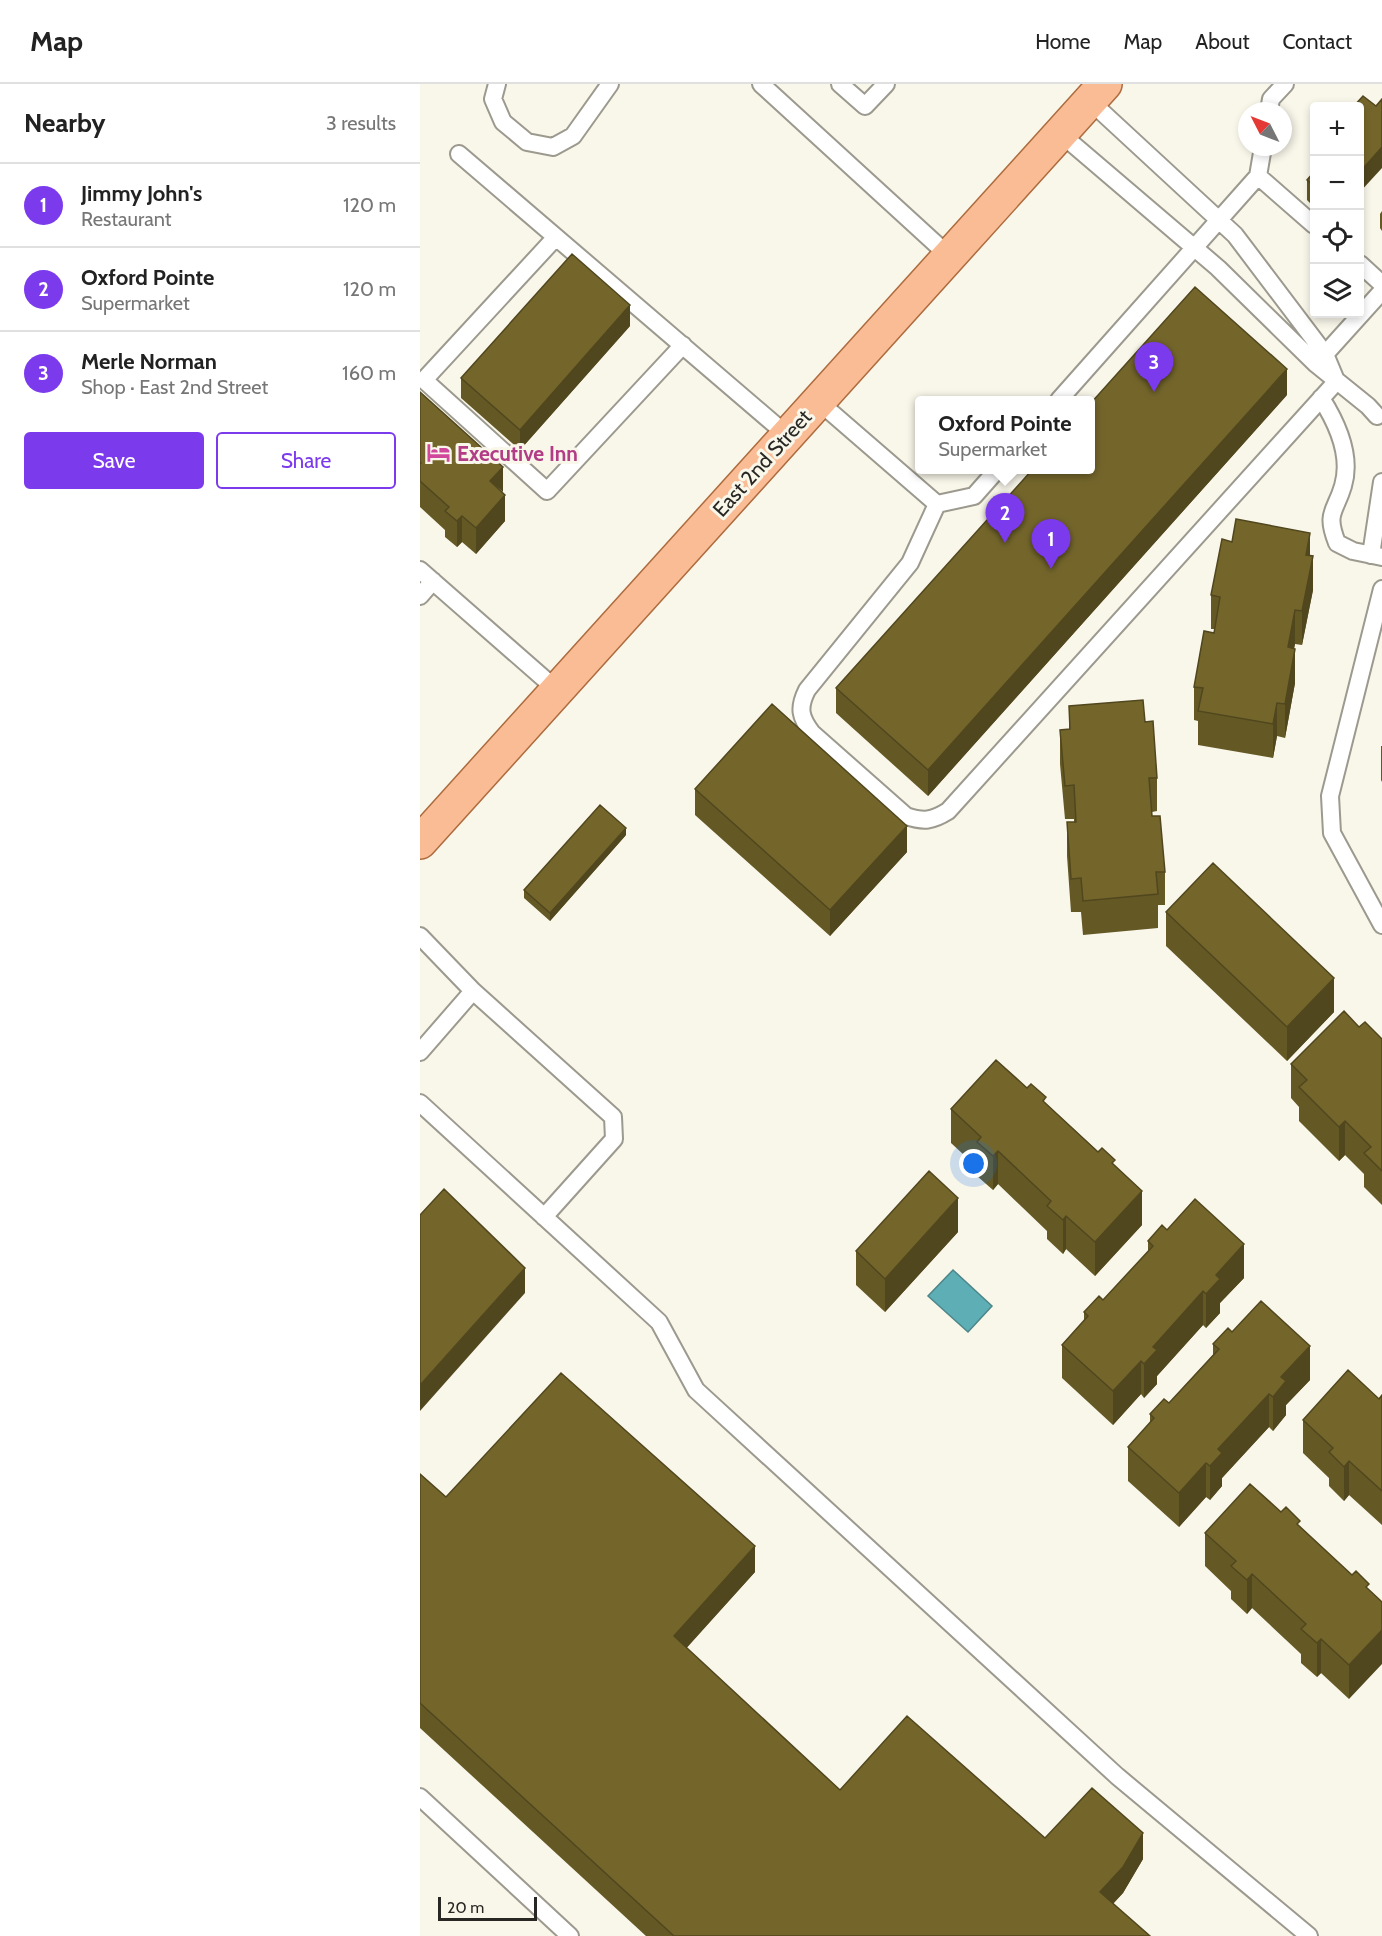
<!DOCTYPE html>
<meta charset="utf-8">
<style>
:root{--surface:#fff;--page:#f6f6f6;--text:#222;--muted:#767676;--line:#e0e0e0;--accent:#7c3aed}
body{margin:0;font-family:Cabin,sans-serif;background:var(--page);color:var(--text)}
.controls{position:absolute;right:18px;top:18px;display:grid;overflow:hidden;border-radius:6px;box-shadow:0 3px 9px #0003}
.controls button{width:54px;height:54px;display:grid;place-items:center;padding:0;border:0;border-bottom:2px solid var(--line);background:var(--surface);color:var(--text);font:30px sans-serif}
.compass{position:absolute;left:818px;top:18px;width:54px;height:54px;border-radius:50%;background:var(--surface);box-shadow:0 3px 9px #0003;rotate:312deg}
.scale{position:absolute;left:18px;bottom:15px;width:99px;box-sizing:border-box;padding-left:6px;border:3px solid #282723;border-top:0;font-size:16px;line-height:21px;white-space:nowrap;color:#282723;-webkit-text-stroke:4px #f9f6ea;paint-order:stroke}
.you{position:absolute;left:554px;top:1080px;width:21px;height:21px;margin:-15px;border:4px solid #fff;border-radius:50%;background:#1a73e8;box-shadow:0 0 0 9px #1a73e833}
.badge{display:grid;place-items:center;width:39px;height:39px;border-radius:50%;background:var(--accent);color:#fff;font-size:20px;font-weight:700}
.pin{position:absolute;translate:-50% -50px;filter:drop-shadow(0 2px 3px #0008)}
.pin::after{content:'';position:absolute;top:32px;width:21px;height:18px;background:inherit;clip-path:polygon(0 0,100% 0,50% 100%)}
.popup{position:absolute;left:495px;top:312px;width:180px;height:78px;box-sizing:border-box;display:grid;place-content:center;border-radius:6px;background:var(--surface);filter:drop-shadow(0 2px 4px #0005);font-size:20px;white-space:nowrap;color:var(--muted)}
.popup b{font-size:22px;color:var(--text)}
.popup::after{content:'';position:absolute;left:50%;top:100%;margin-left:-12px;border:12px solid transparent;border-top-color:var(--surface)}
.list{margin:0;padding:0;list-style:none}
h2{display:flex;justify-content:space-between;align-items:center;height:78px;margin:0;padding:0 24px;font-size:26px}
h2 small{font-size:20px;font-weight:400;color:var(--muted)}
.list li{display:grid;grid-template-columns:39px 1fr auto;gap:18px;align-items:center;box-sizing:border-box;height:84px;padding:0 24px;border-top:2px solid var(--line)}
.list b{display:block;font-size:22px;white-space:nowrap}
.list p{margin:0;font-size:20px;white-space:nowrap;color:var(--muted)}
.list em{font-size:20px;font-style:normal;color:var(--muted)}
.actions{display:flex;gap:12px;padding:18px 24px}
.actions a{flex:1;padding:14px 0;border:2px solid var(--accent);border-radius:6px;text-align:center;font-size:21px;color:var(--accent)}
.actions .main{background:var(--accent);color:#fff}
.icon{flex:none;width:33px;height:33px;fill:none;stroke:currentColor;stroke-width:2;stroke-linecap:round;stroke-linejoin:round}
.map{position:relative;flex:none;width:962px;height:1852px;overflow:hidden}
header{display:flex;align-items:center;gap:36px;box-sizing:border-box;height:84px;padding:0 30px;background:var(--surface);border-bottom:2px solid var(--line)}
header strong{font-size:28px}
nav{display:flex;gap:33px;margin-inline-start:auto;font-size:21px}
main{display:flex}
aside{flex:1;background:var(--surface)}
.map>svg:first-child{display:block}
</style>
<header>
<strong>Map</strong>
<nav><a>Home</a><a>Map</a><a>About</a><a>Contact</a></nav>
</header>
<main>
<aside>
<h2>Nearby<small>3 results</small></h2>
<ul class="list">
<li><span class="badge">1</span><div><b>Jimmy John's</b><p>Restaurant</p></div><em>120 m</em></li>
<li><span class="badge">2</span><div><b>Oxford Pointe</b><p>Supermarket</p></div><em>120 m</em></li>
<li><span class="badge">3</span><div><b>Merle Norman</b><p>Shop · East 2nd Street</p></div><em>160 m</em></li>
</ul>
<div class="actions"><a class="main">Save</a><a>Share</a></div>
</aside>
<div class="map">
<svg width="962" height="1852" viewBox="0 0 962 1852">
<rect width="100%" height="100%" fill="#f9f6ea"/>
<!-- water -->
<path fill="#5daeb5" stroke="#4d8689" stroke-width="1.5" d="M533,1186L572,1222L548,1248L508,1212Z"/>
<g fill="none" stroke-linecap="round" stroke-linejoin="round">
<defs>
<path id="service" d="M77,0L73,15L83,38L107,58L133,63L153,52L190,0
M341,0L529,172
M420,0L445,22L466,0
M670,17L815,151L905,270L915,294
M849,27L851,15L865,0
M641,50L798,184L896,280L948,322L957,332
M843,63L838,92L894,141
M39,70L367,351
M136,153L4,296L127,407L263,261
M940,180L962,200
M898,278L962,207
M901,314C917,339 932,372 923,402C915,429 905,428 917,459L933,467L962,473
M639,316L838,92
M398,317L517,420L554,412L577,386
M517,420L490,479L387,606C378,624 380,633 392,649L486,732C504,738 512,737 528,727L916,298
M951,471L962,398
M0,486L137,606
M962,505L910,712L912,749L962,841
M0,512L13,497
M0,852L53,907L193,1033L194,1055L124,1133
M0,968L53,907
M0,1019L239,1238L276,1306L697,1692L889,1852
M0,1713L150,1852"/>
<path id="primary" d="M0,758L685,0"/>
</defs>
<!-- service casing -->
<use href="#service" stroke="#9c998e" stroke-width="20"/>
<!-- primary casing -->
<use href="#primary" stroke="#ad6b3e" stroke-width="36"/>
<!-- service -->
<use href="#service" stroke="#fff" stroke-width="16"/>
<!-- primary -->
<use href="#primary" stroke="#f9bc94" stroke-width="33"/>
</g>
<!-- wall -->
<path fill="#645825" d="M894,88V123L887,116V96Z
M962,127V147L960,144V130Z
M210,242L100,366L41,314V294Z
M0,308L82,409L85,437L56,470L42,458L37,463L25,453V446L0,423Z
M867,311L508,712L416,629V604Z
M890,471L893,506L882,561L875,560L874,564L875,599L865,654L857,652L853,674L778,661V637L774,636V603L794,549V545H791V511Z
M649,622L725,638L737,694V727L732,728V732L745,788V821H738V844L663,851L661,828H651L647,772V738H654V735H645L640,680V646L649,645Z
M961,662H962V698L961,696Z
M275,705L487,768L410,852L275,731Z
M206,751L130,837L104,814V806Z
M746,828L914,928L867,977L746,862Z
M939,943L962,955V1121L944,1103V1090L925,1071L919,1077L879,1037V1023L871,1014V980Z
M607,1004L626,1020L695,1083L722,1141L675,1192L646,1165L643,1170L627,1155V1147L578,1100L573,1106L557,1092V1083L531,1059V1025Z
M747,1146L824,1194L800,1219V1229L786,1244L783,1241L737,1292V1300L724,1314L721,1310L693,1341L642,1294V1261L664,1237V1228L683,1216L728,1168V1157Z
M538,1148L465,1228L436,1201V1167Z
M812,1248L890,1296L866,1321V1331L853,1347L849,1343L802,1394V1402L790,1416L786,1413L759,1443L708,1397V1363L730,1339V1330L749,1319L793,1271V1260Z
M962,1311V1441L929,1411L924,1417L909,1402V1394L883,1369V1336L959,1315Z
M0,1390L26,1413L335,1488L266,1564L420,1706L625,1754L723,1775L703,1809L693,1820L730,1852H226L0,1644Z
M861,1428L880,1443L932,1491L929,1615L901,1589L897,1593L881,1579V1570L832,1524L827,1530L811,1515V1507L785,1482V1449Z"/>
<!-- shaded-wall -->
<path fill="#51471e" d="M962,63V84L939,109V89Z
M210,221V242L100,366V346Z
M867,285V311L508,712V686Z
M83,383V408L70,397Z
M85,411V437L56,470V444Z
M42,432V458L37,463V437Z
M890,449V483L886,471Z
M893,472V506L882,561V527Z
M875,526V560L868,597V563Z
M875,565V599L865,654V620Z
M857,619V652L853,674V640Z
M487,742V768L410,852V826Z
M206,744V751L130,837V829Z
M914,894V928L867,977V943Z
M925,1037V1071L919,1077V1043Z
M578,1067V1100L573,1106V1072Z
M722,1107V1141L675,1192V1158Z
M538,1114V1148L465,1228V1195Z
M646,1132V1165L643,1170V1136Z
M824,1160V1194L800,1219V1229L786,1244V1210L796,1191Z
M105,1184V1209L0,1327V1301Z
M783,1207V1241L737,1292V1300L724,1314V1280L733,1263Z
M890,1262V1296L866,1321V1331L853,1347V1313L861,1293Z
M721,1277V1310L693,1341V1307Z
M849,1310V1343L802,1394V1402L790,1416V1382L798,1365Z
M929,1377V1411L924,1417V1383Z
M786,1379V1413L759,1443V1409Z
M335,1462V1488L254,1578V1552Z
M832,1490V1524L827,1530V1496Z
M962,1546V1580L929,1615V1581Z
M901,1555V1589L897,1593V1559Z
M723,1749V1775L703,1809L680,1833V1808Z"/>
<!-- building -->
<path fill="#74662b" stroke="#51471e" stroke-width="1.5" d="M943,12L956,22L962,15V63L939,89V22H934Z
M894,88V102L887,96Z
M152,170L210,221L100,346L41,294Z
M775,203L867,285L508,686L416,604L612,386H670V320Z
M0,308L83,383L70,397L85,411L56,444L42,432L37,437L25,427L29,423L0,397V380L1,379L0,378Z
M816,435L890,449L886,471L893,472L882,527L875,526L868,563L875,565L865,620L857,619L853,640L778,627L783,604L774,603L784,547L794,549L800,513L791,511L802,455L812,458Z
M723,616L725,638L733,637L737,694H729L732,732H740L745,788H736L738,810L663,817L661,794L651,795L647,738H656L654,701L645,702L640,646L650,645L649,622Z
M352,620L487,742L410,826L275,705Z
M180,721L206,744L130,829L104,806Z
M793,779L914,894L867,943L746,828Z
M924,927L939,943L945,938L962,955V1087L944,1069L951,1063L925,1037L919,1043L879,1003L887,996L871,980Z
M576,976L607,1004L611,1000L626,1013L623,1017L678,1068L682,1064L695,1076L692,1079L722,1107L675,1158L646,1132L643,1136L627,1122L631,1117L578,1067L573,1072L557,1058L561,1053L531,1025Z
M509,1087L538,1114L465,1195L436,1167Z
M24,1105L105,1184L0,1301V1131Z
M775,1115L824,1160L796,1191L800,1195L786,1210L783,1207L733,1263L737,1266L724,1280L721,1277L693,1307L642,1261L668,1232L664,1228L679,1212L683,1216L733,1162L728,1157L742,1141L747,1146Z
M841,1217L890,1262L861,1293L866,1297L853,1313L849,1310L798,1365L802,1369L790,1382L786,1379L759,1409L708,1363L734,1334L730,1330L744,1315L749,1319L799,1265L793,1260L808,1244L812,1248Z
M928,1286L959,1315L962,1311V1407L929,1377L924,1383L909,1368L913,1364L883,1336Z
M141,1289L335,1462L254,1552L420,1706L487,1632L625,1754L672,1704L723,1749L703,1783L680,1808L730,1852H254L0,1619V1390L26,1413Z
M830,1400L861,1428L866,1423L880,1437L877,1440L932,1491L936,1487L949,1500L946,1503L962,1518V1546L929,1581L901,1555L897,1559L881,1545L886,1540L832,1490L827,1496L811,1482L816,1477L785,1449Z"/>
<!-- icons -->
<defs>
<symbol id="hotel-bare" viewBox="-9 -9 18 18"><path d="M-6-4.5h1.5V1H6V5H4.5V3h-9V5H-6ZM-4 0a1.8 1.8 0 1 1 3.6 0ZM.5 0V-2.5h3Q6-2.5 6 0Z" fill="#d1479c" stroke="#f9f6ea" stroke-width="2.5" paint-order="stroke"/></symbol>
</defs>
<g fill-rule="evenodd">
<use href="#hotel-bare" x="2" y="352" width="33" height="33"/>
</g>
<g text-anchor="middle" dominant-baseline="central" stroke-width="6" stroke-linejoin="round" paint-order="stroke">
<!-- hotel labels -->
<g font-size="21" font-weight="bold" fill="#b23c85" stroke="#f9f6ea" text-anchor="start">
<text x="37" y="369">Executive Inn</text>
</g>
<!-- street labels -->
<g font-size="21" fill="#282723" stroke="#f9f6ea">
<text transform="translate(342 379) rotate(-48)">East 2nd Street</text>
</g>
</g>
</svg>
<div class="controls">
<button>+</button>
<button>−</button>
<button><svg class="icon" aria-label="locate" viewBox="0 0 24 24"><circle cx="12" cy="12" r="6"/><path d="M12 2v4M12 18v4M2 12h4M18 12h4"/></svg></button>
<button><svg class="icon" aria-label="layers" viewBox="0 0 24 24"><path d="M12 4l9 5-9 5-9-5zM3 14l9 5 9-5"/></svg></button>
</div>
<svg class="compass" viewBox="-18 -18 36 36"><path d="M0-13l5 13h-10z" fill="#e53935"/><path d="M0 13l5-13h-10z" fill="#767676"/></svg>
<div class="scale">20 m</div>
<div class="you"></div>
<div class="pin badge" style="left:631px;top:485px">1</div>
<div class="pin badge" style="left:585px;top:459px">2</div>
<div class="popup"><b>Oxford Pointe</b>Supermarket</div>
<div class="pin badge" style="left:734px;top:308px">3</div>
</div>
</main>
